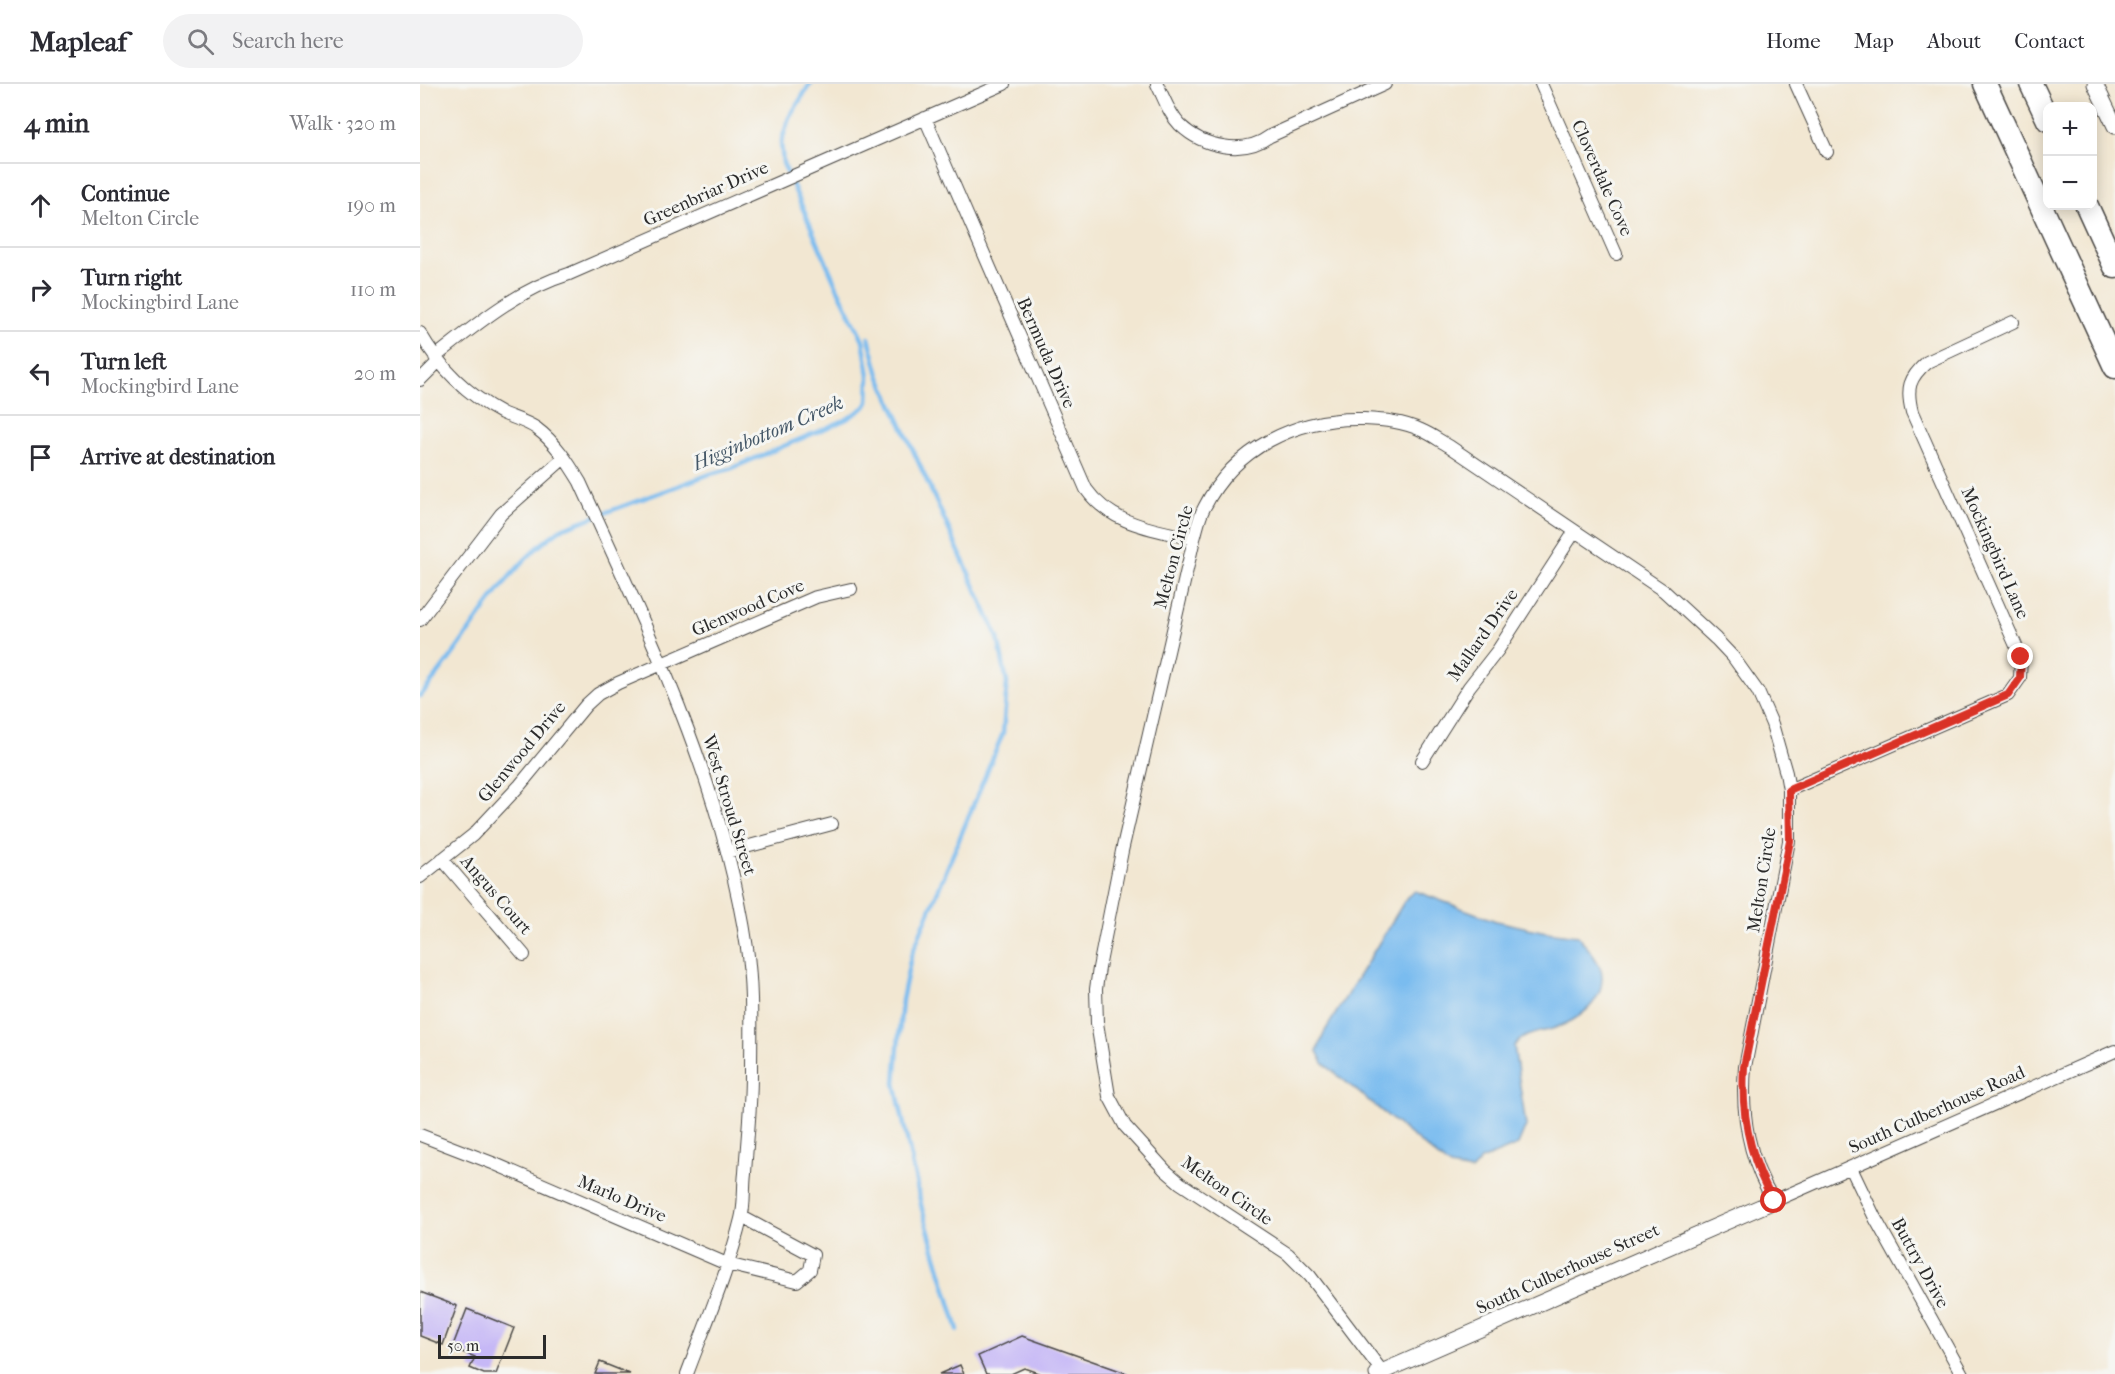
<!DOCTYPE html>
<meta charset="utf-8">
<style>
:root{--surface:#fff;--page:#f2f2f3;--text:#2b2b33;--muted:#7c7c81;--line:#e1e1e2}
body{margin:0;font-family:"IM FELL French Canon",serif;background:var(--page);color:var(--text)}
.controls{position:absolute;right:18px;top:18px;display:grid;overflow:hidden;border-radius:12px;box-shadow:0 3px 15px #0003}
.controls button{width:54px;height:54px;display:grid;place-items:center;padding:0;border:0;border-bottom:2px solid var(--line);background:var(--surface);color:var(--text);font:30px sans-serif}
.scale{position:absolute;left:18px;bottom:15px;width:108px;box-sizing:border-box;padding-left:6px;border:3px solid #2b2b2b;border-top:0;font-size:16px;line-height:21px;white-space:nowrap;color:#2b2b2b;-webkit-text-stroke:4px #f6f6f2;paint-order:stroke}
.stop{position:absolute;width:18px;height:18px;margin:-14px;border:4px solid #d93025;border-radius:50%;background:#fff}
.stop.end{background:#d93025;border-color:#fff;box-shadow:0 2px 6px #0008}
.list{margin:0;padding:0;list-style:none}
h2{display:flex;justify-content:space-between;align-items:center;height:78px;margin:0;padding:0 24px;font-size:26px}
h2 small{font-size:20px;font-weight:400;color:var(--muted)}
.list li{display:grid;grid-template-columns:39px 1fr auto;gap:18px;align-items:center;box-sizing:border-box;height:84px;padding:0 24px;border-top:2px solid var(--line)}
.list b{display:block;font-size:22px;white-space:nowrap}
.list p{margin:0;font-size:20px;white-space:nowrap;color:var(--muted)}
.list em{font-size:20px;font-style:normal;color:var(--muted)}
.icon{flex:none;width:33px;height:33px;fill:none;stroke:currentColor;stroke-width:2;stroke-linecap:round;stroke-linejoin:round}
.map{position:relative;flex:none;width:1695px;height:1290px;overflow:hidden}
header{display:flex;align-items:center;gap:36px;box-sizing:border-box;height:84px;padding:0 30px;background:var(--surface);border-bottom:2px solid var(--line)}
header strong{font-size:28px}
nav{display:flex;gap:33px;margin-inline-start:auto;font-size:21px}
.search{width:420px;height:54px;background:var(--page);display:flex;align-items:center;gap:15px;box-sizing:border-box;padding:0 21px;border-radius:33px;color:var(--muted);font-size:22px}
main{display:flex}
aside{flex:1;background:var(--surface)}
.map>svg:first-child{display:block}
</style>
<header>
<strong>Mapleaf</strong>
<div class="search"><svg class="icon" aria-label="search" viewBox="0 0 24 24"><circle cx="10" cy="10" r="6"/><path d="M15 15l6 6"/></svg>Search here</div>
<nav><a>Home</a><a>Map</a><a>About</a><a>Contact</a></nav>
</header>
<main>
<aside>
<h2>4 min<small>Walk · 320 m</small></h2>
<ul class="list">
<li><svg class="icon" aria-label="ahead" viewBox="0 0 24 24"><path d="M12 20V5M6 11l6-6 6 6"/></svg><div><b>Continue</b><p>Melton Circle</p></div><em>190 m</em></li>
<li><svg class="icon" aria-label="right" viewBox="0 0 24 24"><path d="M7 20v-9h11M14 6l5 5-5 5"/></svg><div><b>Turn right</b><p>Mockingbird Lane</p></div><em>110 m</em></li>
<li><svg class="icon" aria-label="left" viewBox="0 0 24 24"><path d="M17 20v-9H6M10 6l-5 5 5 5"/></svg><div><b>Turn left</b><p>Mockingbird Lane</p></div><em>20 m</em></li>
<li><svg class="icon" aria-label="arrive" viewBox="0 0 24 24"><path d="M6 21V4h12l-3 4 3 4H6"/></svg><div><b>Arrive at destination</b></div></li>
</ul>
</aside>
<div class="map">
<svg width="1695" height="1290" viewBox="0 0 1695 1290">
<rect width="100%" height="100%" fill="#f6f6f2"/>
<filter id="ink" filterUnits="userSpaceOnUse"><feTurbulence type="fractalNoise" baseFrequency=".0167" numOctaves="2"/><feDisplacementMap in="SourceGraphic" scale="12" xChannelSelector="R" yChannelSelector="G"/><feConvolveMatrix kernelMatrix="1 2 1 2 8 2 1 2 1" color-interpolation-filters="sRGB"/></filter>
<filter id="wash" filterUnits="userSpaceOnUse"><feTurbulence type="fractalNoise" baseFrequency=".008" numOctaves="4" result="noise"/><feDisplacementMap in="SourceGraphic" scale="24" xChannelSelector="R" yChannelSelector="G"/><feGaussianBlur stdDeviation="1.35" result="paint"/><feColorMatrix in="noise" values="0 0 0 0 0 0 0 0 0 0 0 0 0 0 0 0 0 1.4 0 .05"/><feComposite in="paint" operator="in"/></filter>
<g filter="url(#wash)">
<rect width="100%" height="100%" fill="#f2e7d2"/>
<!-- water -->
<path fill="#7abcef" stroke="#52748d" stroke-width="1.5" d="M995,807L1076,837L1126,848L1158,852C1166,862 1181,878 1182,892C1183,919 1158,936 1135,944C1119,949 1104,949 1094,962L1106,1042L1098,1061L1061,1076L1051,1087L1030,1083L903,979L897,967L905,947L987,813Z"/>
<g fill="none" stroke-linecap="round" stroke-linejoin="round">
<!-- stream -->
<path stroke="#7abcef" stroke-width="4.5" d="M449,254L459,291L578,554L587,599L583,649L491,872L482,916L475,999L502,1125L538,1246
M0,612C49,558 79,487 141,445L290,390L310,385L427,335L445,323L448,318L449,292L443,256L417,203L363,79L361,59L369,34L390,0"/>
</g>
<g id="blocks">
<!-- building -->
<path fill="#c6b8f6" d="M0,1208L37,1222L23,1261L0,1252Z
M47,1225L94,1244L76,1290H64L50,1284L55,1273L32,1264Z
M602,1252L709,1290H621L604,1284L591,1290H566L558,1272Z
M180,1278L210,1290H175Z
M540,1281L544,1290H519Z"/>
</g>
</g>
<g filter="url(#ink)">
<use href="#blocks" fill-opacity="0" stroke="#494744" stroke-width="1.5"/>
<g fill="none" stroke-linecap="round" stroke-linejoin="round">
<defs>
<path id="minor" d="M737,0C744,14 749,30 760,41C783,63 823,72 850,52L965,0
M1121,0L1196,170
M1376,0L1407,68
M505,34L666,405C691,441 734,445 774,455
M0,249C20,284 46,310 82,329C93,334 106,337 116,344C135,358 148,378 160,398C228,547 303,700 327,864C333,906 331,948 331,990C331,1024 327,1056 325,1089C323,1104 325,1120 321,1135C308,1188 286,1239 267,1290
M15,273C57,240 97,206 149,190L584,0
M0,296L19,277
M0,536L81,430L144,374
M1002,677L1049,603L1078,566L1155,447
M1369,706L1588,611L1600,594L1601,573L1492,328C1486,304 1489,294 1507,278L1593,238
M307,768L412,740
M22,775L104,871
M0,793L53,751L100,701L166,621L178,610L198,599L396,513L431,505
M0,1051L75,1080L307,1180L377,1197L390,1186L393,1171L322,1133
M1431,1084L1455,1134L1542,1290
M964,1290L890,1192L868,1170L760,1099L745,1086L705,1042L689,1012L677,939L676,905L679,884L702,767L774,455C777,445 779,433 784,424C814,364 877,333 943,335C962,336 983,337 1001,346C1011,350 1020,357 1029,362L1244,507L1296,555L1313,573L1338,608L1352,640L1366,689L1369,706V757L1325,983C1321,1031 1328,1075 1354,1117L1695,967"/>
<path id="tertiary" d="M1675,0L1695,42
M957,1290L1354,1117"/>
<path id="motorway" d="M1565,0L1695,283
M1611,0L1628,36
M1667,122L1695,183"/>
</defs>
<!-- minor casing -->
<use href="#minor" stroke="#494744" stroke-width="14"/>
<!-- tertiary casing -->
<use href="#tertiary" stroke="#494744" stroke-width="17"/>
<!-- motorway casing -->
<use href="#motorway" stroke="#494744" stroke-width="25"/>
<!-- minor -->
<use href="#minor" stroke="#fff" stroke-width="12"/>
<!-- tertiary -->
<use href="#tertiary" stroke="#fff" stroke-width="15"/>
<!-- motorway -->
<use href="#motorway" stroke="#fff" stroke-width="22"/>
</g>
</g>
<g fill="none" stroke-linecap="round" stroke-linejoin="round" filter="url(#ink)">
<!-- route -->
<path stroke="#d93025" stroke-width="8" d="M1354,1117C1329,1075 1321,1031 1324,983L1370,757L1369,706L1588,611L1600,594L1601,573"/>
</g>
<g text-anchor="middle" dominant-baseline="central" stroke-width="6" stroke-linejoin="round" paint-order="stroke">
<!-- street labels -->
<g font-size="18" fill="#2b2b2b" stroke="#f6f6f2">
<text transform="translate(1182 94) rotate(66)">Cloverdale Cove</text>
<text transform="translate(286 110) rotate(-24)">Greenbriar Drive</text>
<text transform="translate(626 269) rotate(66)">Bermuda Drive</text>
<text transform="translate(1575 469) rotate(66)">Mockingbird Lane</text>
<text transform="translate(754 473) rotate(-75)">Melton Circle</text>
<text transform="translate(328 524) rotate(-23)">Glenwood Cove</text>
<text transform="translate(1063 551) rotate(-55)">Mallard Drive</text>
<text transform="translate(102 668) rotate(-50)">Glenwood Drive</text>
<text transform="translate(309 721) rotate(73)">West Stroud Street</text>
<text transform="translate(1342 796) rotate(-81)">Melton Circle</text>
<text transform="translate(76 811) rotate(49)">Angus Court</text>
<text transform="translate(1517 1026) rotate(-24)">South Culberhouse Road</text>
<text transform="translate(807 1107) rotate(35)">Melton Circle</text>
<text transform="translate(202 1115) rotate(23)">Marlo Drive</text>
<text transform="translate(1500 1179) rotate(61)">Buttry Drive</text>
<text transform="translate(1148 1185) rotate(-24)">South Culberhouse Street</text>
</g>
<!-- water labels -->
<g font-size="20" font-style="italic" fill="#435666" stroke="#f6f6f2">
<text transform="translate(348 349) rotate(-23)">Higginbottom Creek</text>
</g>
</g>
</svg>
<div class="controls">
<button>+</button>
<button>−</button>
</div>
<div class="scale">50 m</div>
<div class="stop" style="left:1354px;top:1117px"></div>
<div class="stop end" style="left:1601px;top:573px"></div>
</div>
</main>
